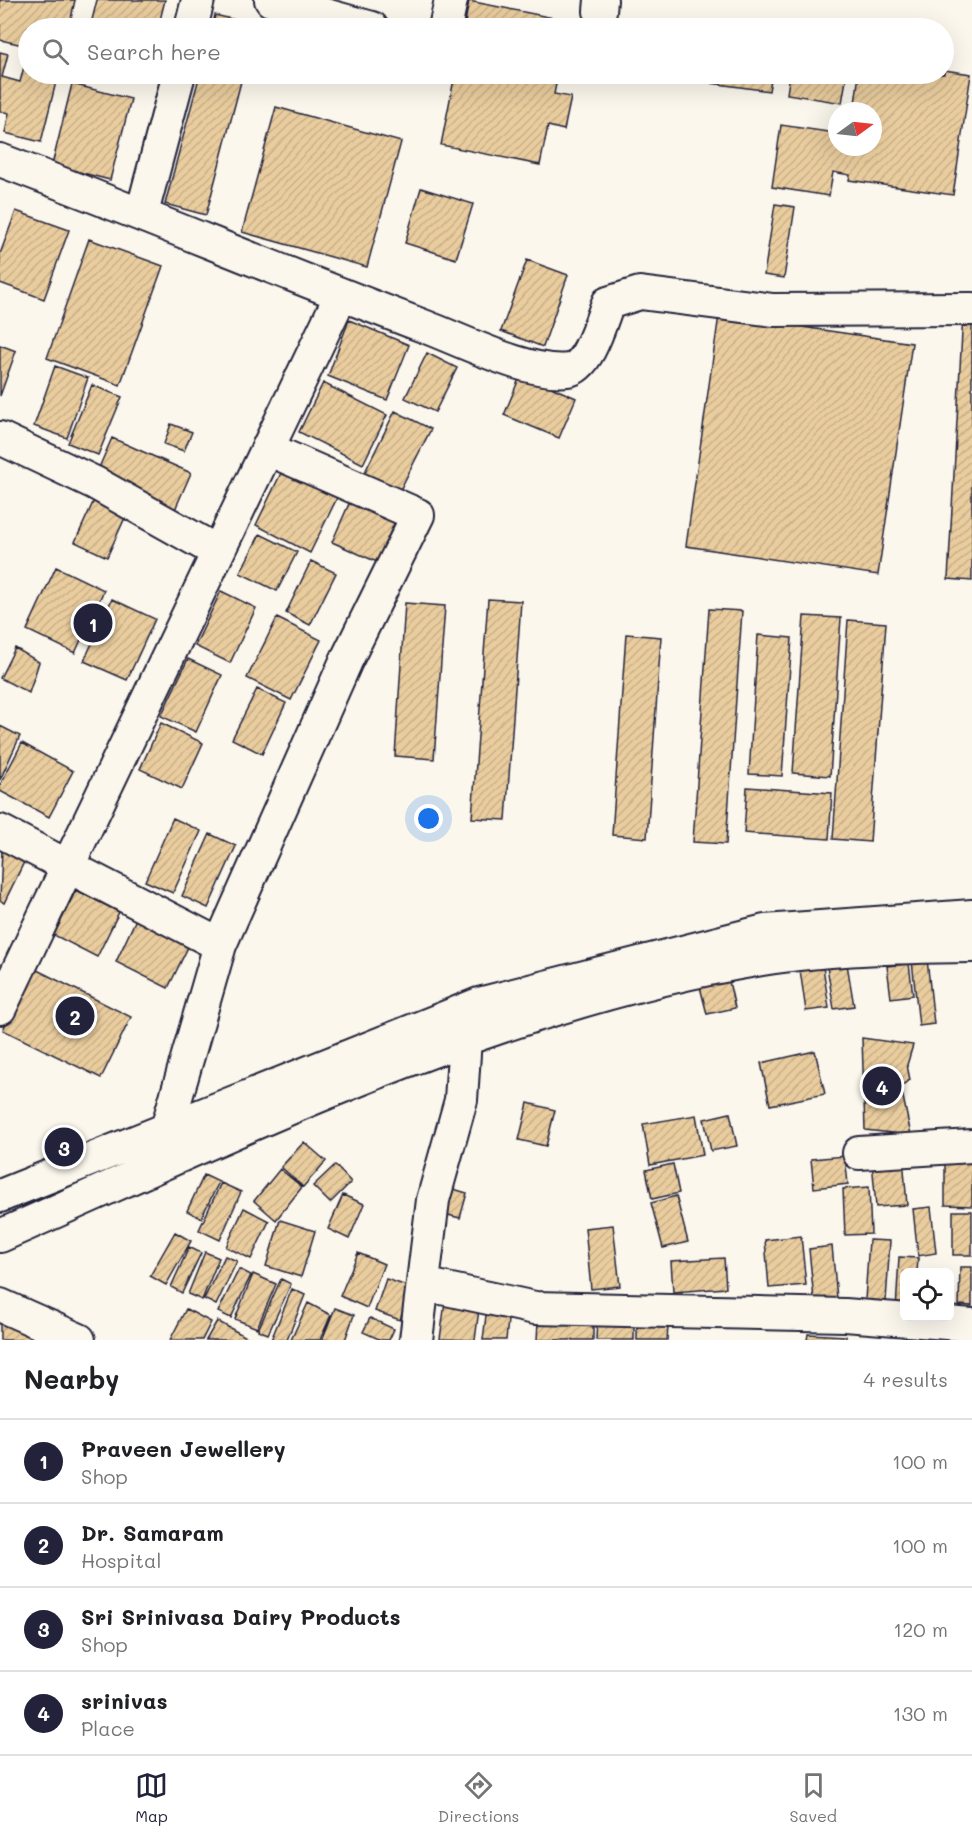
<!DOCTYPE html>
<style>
:root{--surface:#fff;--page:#f2f2f2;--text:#202124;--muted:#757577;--line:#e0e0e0;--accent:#22223b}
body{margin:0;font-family:Mali,sans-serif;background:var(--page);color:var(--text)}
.controls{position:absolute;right:18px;bottom:18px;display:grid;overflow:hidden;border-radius:9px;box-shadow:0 6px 24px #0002}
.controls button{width:54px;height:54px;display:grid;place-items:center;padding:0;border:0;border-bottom:2px solid var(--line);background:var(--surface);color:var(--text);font:30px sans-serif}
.compass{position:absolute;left:828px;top:102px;width:54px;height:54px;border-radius:50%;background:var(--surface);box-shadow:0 6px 24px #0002;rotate:75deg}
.you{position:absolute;left:429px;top:819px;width:21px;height:21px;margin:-15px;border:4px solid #fff;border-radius:50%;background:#1a73e8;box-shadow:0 0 0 9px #1a73e833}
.badge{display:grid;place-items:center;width:39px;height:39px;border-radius:50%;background:var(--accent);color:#fff;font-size:20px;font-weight:700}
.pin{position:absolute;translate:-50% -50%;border:3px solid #fff;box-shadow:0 2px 6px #0006}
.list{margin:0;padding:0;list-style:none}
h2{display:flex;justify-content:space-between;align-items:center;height:78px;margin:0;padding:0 24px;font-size:26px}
h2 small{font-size:20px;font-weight:400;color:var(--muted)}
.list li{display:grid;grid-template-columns:39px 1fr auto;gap:18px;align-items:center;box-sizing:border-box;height:84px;padding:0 24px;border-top:2px solid var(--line)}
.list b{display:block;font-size:22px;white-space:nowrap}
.list p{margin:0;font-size:20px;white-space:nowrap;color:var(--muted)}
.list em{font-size:20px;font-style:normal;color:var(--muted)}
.icon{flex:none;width:33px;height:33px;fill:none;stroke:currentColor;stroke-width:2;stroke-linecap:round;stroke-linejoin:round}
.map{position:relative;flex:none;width:972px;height:1340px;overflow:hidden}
.search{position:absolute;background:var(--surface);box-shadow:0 6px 24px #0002;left:18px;right:18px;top:18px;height:66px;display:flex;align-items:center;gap:15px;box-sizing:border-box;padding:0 21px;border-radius:33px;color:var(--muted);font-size:22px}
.sheet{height:414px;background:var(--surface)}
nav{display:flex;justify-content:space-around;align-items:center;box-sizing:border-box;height:84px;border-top:2px solid var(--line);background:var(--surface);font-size:16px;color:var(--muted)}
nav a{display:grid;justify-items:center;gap:3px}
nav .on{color:var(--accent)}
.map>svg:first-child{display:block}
</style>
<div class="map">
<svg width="972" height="1340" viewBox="0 0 972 1340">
<defs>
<pattern id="building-hatch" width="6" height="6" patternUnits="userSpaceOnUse" patternTransform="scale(1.5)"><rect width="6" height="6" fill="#eacd9e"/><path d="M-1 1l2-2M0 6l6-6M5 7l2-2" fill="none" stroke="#c8b089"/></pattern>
</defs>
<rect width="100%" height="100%" fill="#fbf7ec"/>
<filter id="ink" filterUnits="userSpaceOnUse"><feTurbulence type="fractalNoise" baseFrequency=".0167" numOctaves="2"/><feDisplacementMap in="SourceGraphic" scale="12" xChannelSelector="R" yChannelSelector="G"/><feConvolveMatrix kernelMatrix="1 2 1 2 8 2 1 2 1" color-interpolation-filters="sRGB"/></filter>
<g filter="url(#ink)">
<!-- building -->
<path fill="url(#building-hatch)" stroke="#22223b" stroke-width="1.5" d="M0,0H75L69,28H28V46L0,40Z
M97,0H165L158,28H90Z
M469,1L569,21L567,28H464Z
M215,15L256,25L255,28H212Z
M720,22L763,28H719Z
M0,52L8,54L2,77L20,82L26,59L28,60V74H58L41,142L5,133L9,113L0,111Z
M944,70L971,74L953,195L849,180L850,175L833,172L829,196L772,187L781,125L835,133L837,125V147H873V111H854L859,74H944Z
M200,74H243L206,215L165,204Z
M455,74H558L554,94L571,97L564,130L548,126L540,165L441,145Z
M712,74H772L769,91L711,83Z
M790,74H847L842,103L787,94Z
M72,84L131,99L110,180L52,165Z
M276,107L401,142L367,267L242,232Z
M421,188L473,204L456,259L405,243Z
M775,204L795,207L784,278L764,275Z
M16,211L69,230L44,299L0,283V254Z
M89,239L163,266L120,385L47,358Z
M527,260L568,275L543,347L501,331Z
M719,315L912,343L878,575L686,546Z
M963,315L972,316V581L948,579Z
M349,320L409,345L387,400L328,376Z
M0,345L16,351L0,396Z
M427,353L457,368L435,412L405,398Z
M55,366L88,378L67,438L34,426Z
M521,374L576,398L559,438L504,415Z
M323,383L387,415L363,464L299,432Z
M92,385L122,397L98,455L68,443Z
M395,411L431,429L399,492L364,474Z
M171,424L192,432L184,451L164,444Z
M112,438L191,473L173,514L94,479Z
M282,471L337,498L310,553L256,525Z
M96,496L128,511L107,557L75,542Z
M352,497L397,517L377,562L332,542Z
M260,534L297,552L277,591L240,573Z
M311,561L336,573L310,625L286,613Z
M56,567L104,590L75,653L27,630Z
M221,591L256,608L230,663L195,646Z
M112,599L155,619L127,680L84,661Z
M488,599L521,601L506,820L472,818Z
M405,603L445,606L434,759L395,756Z
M709,609L742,611L726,844L693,842Z
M804,616L841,618L830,776L793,773Z
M277,618L321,640L291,700L247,678Z
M848,620L886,623L870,842L833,839Z
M626,634L661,637L647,838L612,835Z
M758,635L792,638L782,776L749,774Z
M15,648L39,662L29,693L0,678Z
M188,659L222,675L196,732L161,716Z
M257,689L286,703L262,754L232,739Z
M161,723L203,743L182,789L140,769Z
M0,726L20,736L0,780Z
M22,743L73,771L49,817L0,791V785Z
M747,787L832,793L829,839L744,833Z
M173,818L201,831L173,893L145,881Z
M210,834L236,846L208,908L182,896Z
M2,849L25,860L4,903L0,900Z
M76,890L119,912L97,957L54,935Z
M136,919L189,945L168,988L116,962Z
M846,958L854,1006L834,1009L826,961Z
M927,959L934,1024L919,1026L912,961Z
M822,960L829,1008L806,1011L799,963Z
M909,964L913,995L891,998L887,966Z
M33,968L131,1017L101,1078L3,1030Z
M726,968L735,1008L707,1014L697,975Z
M862,1038L913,1045L907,1065L910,1080L882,1098L902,1092L911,1135L865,1130Z
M815,1051L825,1094L770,1105L761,1063Z
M528,1103L555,1110L546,1146L519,1140Z
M730,1113L737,1146L711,1151L704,1119Z
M696,1115L703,1155L650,1165L643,1124Z
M304,1142L326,1161L303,1187L281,1167Z
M845,1156L848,1184L814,1188L811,1159Z
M903,1158L907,1205L876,1207L872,1161Z
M945,1159H972V1206L945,1205Z
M673,1164L679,1193L652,1199L646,1170Z
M335,1165L351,1182L330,1203L313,1186Z
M280,1169L302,1187L276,1220L254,1201Z
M204,1175L219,1182L201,1218L187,1211Z
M221,1183L241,1192L220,1240L199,1230Z
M443,1186L467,1193L460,1218L436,1212Z
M869,1187L871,1234L845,1235L843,1189Z
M343,1195L364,1204L349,1239L328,1229Z
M676,1196L688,1242L663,1248L651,1203Z
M931,1207L936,1253L918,1256L913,1209Z
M244,1208L269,1221L251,1259L226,1247Z
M953,1211H972V1255H953Z
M280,1220L315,1231L301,1277L266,1266Z
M613,1225L620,1286L591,1289L585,1228Z
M175,1232L191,1241L166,1285L150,1276Z
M801,1236L806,1285L769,1288L765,1240Z
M869,1240L890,1241L886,1301L865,1300Z
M832,1246L837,1298L814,1300L809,1249Z
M189,1247L201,1253L182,1293L171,1287Z
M205,1252L219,1258L202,1300L188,1294Z
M358,1253L384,1264L367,1308L340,1296Z
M225,1256L237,1261L216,1305L204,1299Z
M899,1257L918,1258L917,1272H904V1311L896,1310Z
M724,1258L726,1288L673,1292L671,1261Z
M960,1267H972V1306L959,1305Z
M239,1269L251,1275L231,1318L218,1312Z
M253,1274L276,1284L257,1328L235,1319Z
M281,1279L291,1284L268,1334L258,1330Z
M386,1279L410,1287L400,1320L375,1311Z
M292,1289L305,1295L287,1340H271Z
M446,1295L480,1301L475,1340L440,1339Z
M308,1303L331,1315L320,1340H291Z
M487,1307L509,1310L506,1340H483Z
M335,1308L354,1315L345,1340H322Z
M186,1309L211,1322L202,1340H170Z
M370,1318L394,1329L389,1340H381L363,1332Z
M597,1318L634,1319V1340H596Z
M0,1319L47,1340H0Z
M217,1321L250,1339L249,1340H206Z
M538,1322L593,1324V1340H537Z
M637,1326L668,1327L667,1340H637Z
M808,1334L846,1336V1340H807Z"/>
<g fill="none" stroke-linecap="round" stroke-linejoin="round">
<defs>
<path id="minor" d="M271,0L372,28
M600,11L601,0
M191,28L198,0
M445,28L451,0
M0,160C143,214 283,273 426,327C463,341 530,375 568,370C589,367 601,320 608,303L640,293L773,310L972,309
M142,213L179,74
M0,438L95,483L218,552
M0,831L220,945
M0,1008L341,295
M166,1145V1132L220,945L346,661L418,515L268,449
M859,1153L972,1146
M0,1196L479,1004L765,931L972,916
M0,1236C244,1129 497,1003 762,959C830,948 902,947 972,946
M423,1284L535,1308L845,1315L972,1325
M0,1305L79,1340
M416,1340L433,1200L461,1100L465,1038"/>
</defs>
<!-- minor casing -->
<use href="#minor" stroke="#22223b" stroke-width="36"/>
<!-- minor -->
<use href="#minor" stroke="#fbf7ec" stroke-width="32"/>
</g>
</g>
</svg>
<div class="controls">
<button><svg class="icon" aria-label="locate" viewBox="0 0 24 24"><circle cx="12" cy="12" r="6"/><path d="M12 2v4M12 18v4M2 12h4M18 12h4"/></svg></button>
</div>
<svg class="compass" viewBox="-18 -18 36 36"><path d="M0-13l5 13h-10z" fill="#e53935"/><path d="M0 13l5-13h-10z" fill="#757577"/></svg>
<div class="you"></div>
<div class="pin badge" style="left:93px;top:623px">1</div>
<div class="pin badge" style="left:75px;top:1016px">2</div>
<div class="pin badge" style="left:64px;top:1147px">3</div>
<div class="pin badge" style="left:882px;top:1086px">4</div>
<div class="search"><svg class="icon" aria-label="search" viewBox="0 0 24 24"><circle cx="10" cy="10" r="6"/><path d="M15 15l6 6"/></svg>Search here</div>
</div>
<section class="sheet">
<h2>Nearby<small>4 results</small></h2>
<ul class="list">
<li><span class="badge">1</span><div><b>Praveen Jewellery</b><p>Shop</p></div><em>100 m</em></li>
<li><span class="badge">2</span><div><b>Dr. Samaram</b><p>Hospital</p></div><em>100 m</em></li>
<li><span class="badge">3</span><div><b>Sri Srinivasa Dairy Products</b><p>Shop</p></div><em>120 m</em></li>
<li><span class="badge">4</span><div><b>srinivas</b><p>Place</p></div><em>130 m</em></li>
</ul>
</section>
<nav>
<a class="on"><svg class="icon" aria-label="map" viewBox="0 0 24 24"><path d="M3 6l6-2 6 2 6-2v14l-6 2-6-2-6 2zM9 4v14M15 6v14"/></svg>Map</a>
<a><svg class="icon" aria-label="directions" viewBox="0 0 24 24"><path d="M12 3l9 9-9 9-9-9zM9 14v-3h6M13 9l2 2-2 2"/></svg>Directions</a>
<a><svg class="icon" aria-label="saved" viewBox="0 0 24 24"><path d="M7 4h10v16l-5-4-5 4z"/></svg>Saved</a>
</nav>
